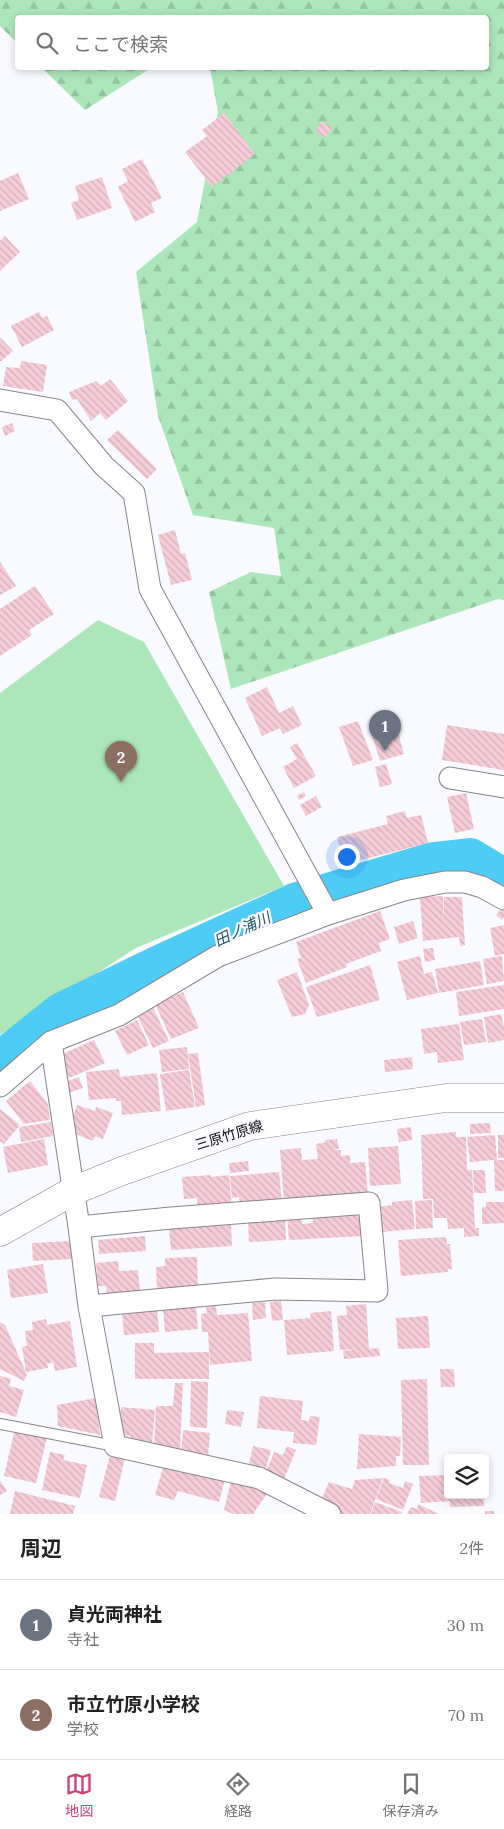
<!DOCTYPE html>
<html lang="ja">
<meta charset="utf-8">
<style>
:root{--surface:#fff;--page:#f6f6f6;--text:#222;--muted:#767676;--line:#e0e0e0;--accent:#ca4078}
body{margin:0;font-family:Lora,"Noto Sans JP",serif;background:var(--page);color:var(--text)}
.controls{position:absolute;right:15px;bottom:15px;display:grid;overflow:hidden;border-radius:5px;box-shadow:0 2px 8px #0003}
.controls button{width:45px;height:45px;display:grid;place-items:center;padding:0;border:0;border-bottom:1px solid var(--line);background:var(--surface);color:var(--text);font:25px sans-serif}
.you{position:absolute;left:346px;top:856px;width:18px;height:18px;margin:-12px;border:4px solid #fff;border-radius:50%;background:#1a73e8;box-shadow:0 0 0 8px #1a73e833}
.badge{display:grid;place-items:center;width:32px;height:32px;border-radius:50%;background:var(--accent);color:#fff;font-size:16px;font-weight:700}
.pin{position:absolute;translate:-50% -41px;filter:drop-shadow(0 1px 2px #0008)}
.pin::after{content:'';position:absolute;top:26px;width:18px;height:15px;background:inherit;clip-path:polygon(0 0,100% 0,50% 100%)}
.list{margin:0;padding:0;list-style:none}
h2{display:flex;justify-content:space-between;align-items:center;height:65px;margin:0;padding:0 20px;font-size:21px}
h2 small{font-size:16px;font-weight:400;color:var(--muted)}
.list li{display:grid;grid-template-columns:32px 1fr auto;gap:15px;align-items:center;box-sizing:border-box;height:90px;padding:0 20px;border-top:1px solid var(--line)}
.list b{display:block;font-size:19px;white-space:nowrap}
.list p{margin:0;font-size:16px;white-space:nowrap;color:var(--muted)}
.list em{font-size:16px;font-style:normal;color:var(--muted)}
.icon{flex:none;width:28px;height:28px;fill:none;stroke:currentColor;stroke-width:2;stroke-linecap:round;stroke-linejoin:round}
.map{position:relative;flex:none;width:504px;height:1514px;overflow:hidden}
.search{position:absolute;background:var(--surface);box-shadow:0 2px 8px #0003;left:15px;right:15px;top:15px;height:55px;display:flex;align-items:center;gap:12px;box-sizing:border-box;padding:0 18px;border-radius:5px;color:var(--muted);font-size:19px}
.sheet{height:245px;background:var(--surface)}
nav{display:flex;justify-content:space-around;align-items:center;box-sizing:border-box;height:70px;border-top:1px solid var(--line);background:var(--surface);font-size:14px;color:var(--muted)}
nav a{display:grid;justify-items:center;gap:2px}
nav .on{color:var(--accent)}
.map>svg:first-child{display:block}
</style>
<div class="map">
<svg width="504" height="1514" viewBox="0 0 504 1514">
<defs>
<pattern id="forest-firs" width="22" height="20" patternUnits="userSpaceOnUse" patternTransform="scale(1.25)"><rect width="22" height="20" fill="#ace6ba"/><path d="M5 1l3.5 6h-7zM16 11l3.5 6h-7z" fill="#93c49f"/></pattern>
<pattern id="building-back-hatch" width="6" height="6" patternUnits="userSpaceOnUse" patternTransform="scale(1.25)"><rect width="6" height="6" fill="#f5ccd7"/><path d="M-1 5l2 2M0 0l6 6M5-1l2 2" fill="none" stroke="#d1aeb7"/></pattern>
</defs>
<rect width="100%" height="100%" fill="#f9faff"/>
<!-- forest -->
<path fill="url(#forest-firs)" d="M0,0H504V600L498,599L231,689L209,592L251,572L281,576L274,528L193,515L158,416L136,272L197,222L218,112L210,68H486V18H18L17,43L0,26Z
M42,68H151L85,110Z"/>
<!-- pitch -->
<path fill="#ace6ba" d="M98,620L144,642L284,886L136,948L0,1035V693Z"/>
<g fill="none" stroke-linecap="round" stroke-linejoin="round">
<!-- river -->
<path stroke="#4fccf5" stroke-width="42" d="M0,1063L61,1014L160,966L295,904L434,863L470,859L504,880"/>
</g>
<!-- building -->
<path fill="url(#building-back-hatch)" d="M224,113L255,154L212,187L185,152L207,136L202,130Z
M322,121L332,128L325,138L315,131Z
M142,159L162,198L151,203L155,212L135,222L118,187L128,181L122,169Z
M18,173L29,199L0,211V181Z
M102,177L112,208L77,220L71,203L79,200L75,186Z
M5,236L20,252L0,271V241Z
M39,312L42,318L47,316L54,330L22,347L11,326Z
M1,338L13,351L0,362V339Z
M21,361L47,365L43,392L3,386L6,367L20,368Z
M110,379L128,401L106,420L100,413L91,421L77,399L72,400L69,392L96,381L101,386Z
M12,423L15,431L5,436L2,427Z
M118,430L157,469L147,479L107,440Z
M175,530L181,554L185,553L192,580L171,585L158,535Z
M0,562L16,586L0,595Z
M35,586L54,614L29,630L32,635L0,656V609Z
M267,687L279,713L293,706L302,725L283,734L280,728L262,736L245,698Z
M358,721L373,760L353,766L339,727Z
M395,722L404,754L380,761L370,729Z
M447,725L504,734V770L442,760Z
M297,743L316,776L294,788L283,767L297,759L290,747Z
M386,764L392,784L380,787L375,767Z
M304,792L306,796L299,800L297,796Z
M466,793L474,829L455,833L447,797Z
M316,796L322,807L306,816L300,805Z
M405,811L407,818L421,815L428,843L345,864L337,837L388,824L386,816Z
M443,896L444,923V897H462L465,945L460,946L459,937L423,941L420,897Z
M502,908L504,910V917L502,920L496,915Z
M380,911L390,939L379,943L381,951L346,964L347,967L306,983L297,959L301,958L296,942Z
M413,921L418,938L399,944L394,927Z
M504,925V954L495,956L490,928Z
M433,948L435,960L425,962L423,949Z
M420,956L424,974L432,972L438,993L407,1000L397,962Z
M502,956L504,981L487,984L483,959Z
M480,961L484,985L439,993L435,969Z
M370,965L380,1000L317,1017L306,987Z
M297,972L309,1005L305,1014L292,1017L277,980Z
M504,985V1009L459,1016L456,992Z
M183,992L199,1028L171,1039L155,1004Z
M149,999L169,1041L153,1048L133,1007Z
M501,1014L504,1027V1040L488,1043L484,1017Z
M482,1019L486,1042L464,1045L460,1022Z
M137,1020L149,1045L127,1055L115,1031Z
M459,1024L464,1060L438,1063L437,1052L424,1054L421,1029Z
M94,1040L105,1063L69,1078L58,1056Z
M187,1047L189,1069L162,1072L159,1050Z
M198,1053L205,1105L196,1107L188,1054Z
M412,1057L413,1069L385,1072L384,1060Z
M119,1069L120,1077L157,1073L161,1111L122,1115L121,1101H116V1098L89,1100L86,1072Z
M189,1070L195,1107L166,1111L160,1074Z
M79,1077L83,1088L68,1093L65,1082Z
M30,1081L48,1104L50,1120L24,1124L6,1101Z
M77,1105L95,1111L96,1107L113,1113L103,1139L95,1136L93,1141L73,1133L69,1126Z
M0,1109L20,1125L4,1144L0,1141Z
M51,1122L53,1136L21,1142L19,1127Z
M490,1123L491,1133L470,1134V1124Z
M411,1127L412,1140L399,1142L397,1129Z
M456,1132V1137H466L467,1170H472L475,1228H479V1236L464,1237V1228L448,1229L447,1218H434L433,1199H423L421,1135Z
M495,1135L497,1160H504V1191H495L494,1160L470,1162L467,1137Z
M498,1135H504V1158H498Z
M44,1139L48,1165L8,1173L3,1147Z
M337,1139L339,1149L331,1150H341V1156L350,1155V1163L365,1162L368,1195L284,1202L280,1150L301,1148L302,1160L318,1159L316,1144L326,1142L325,1140Z
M398,1146L401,1184L370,1186L368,1148Z
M248,1161L249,1171L230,1173L229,1163Z
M473,1170H485L486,1193H474Z
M279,1172L282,1203L240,1206L239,1197L232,1198L230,1176Z
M211,1175V1177L229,1175L232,1207L198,1210L197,1198L184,1199L182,1177Z
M412,1200L415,1229L381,1232L378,1207L392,1205V1202Z
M432,1200L433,1228L416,1229L415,1201Z
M486,1202H504V1223L482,1224V1207H486Z
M312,1213L362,1214L364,1236L289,1240L287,1216L301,1214L302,1224L313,1223Z
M285,1218L286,1240L249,1242L248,1220Z
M231,1225L232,1246L171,1250L169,1229Z
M145,1236L146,1251L99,1254L98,1240Z
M446,1237L447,1244H450L452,1269H448V1272L401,1276L398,1240Z
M71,1241L72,1259L33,1261L32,1243Z
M197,1257L198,1286L157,1289L156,1267L165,1266V1258Z
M118,1261L119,1271L138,1270L140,1291L107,1294L106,1286H98L96,1263Z
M43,1264L48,1293L11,1298L7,1270Z
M281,1301L283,1320L272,1321L270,1302Z
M265,1302L266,1318L253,1320L252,1303Z
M366,1304L369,1349L379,1348L380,1356L344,1359L343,1351L356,1349L340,1350L337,1316L347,1315L346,1306Z
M196,1306L198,1329L165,1332L163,1309Z
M216,1306L217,1315L248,1313L252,1361L210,1365L208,1332H202L201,1314L207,1313L206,1307Z
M157,1309L159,1332L124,1335L122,1312Z
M331,1311L334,1351L287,1355L284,1320L311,1318L310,1313Z
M428,1316L430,1348L398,1349L396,1318Z
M46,1319L47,1325L70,1321L77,1367L55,1371L53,1362L47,1364L48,1368L26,1372L22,1347L27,1346L25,1331L33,1330L32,1322Z
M0,1322L5,1325L27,1375L24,1381L0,1369Z
M135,1343H154V1353L209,1352V1379H135Z
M440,1369H454L455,1387H441Z
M0,1376L11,1379L9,1386L24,1390L16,1417L0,1412Z
M427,1379L429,1465H403L401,1380Z
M191,1381L208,1382L207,1428L190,1427Z
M175,1383H183L180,1449L154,1448L156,1406H173Z
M260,1396L303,1401L301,1420L309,1421L310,1416L320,1417L316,1445L293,1443L294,1432L257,1428Z
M96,1398L100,1435L58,1426L57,1405Z
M121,1407L155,1410L152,1445L131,1443V1436L118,1435Z
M227,1410L244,1412L241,1427L225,1424Z
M15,1429L47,1437L36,1483L4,1476Z
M183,1430L210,1433L208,1456L181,1453Z
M359,1434L401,1437L400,1456H396V1466L357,1469Z
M253,1446L271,1450L266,1468L249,1464Z
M287,1446L296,1450L282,1484L264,1477L274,1452L283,1455Z
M50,1452L65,1455L63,1460L87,1465L80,1498L42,1490Z
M110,1455L125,1458L115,1501L99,1497Z
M165,1461L226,1475L219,1502L178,1491L174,1500L155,1495Z
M448,1475V1495H483L484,1506L450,1507V1501L421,1503L419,1476Z
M232,1477L269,1491L253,1514H233L224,1510Z
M383,1478L370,1514H342L320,1503L329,1482L352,1489L355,1480Z
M384,1478L390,1480L389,1483L403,1488L405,1481L413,1484L403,1510L376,1499Z
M0,1480L7,1491L0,1495Z
M15,1491L75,1506L73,1514H10Z
M375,1502L402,1512L401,1514H371Z
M418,1504L439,1514H407L411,1507L417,1509Z
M485,1511H494V1514H485Z"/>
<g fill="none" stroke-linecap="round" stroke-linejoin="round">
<defs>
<path id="service" d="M0,1424L115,1446"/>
<path id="minor" d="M0,400L57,410L104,466L134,493L150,589L328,914
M450,778L504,787
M51,1042L79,1227L171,1218L369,1203L377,1291L275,1289L89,1306L115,1446L259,1478L330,1514
M0,1086L51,1042L119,1015L218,956L328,914L404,890L445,882H465L482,887L504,899
M79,1227L89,1306"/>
<path id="primary" d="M0,1232L73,1191L122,1171L250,1126L446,1098H504"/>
</defs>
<!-- service casing -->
<use href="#service" stroke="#85868a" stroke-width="12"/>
<!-- minor casing -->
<use href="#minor" stroke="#85868a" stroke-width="23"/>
<!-- primary casing -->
<use href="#primary" stroke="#85868a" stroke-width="29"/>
<!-- service -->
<use href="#service" stroke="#fff" stroke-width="10"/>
<!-- minor -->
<use href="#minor" stroke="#fff" stroke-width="21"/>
<!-- primary -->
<use href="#primary" stroke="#fff" stroke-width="28"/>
</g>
<g text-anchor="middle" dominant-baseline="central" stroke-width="4.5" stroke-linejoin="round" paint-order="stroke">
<!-- street labels -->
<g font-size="14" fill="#0b0b0d" stroke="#f9faff">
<text transform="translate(229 1135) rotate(-17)">三原竹原線</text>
</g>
<!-- water labels -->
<g font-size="15" font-style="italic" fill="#1f5364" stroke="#f9faff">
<text transform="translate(242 929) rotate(-25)">田ノ浦川</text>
</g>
</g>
</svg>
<div class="controls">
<button><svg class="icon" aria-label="layers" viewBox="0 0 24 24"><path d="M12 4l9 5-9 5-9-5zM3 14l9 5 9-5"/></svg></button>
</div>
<div class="you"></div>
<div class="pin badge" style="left:385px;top:751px;background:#6b7280">1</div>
<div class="pin badge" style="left:121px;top:782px;background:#8d6e63">2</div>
<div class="search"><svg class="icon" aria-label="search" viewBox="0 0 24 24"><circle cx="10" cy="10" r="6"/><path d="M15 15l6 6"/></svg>ここで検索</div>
</div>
<section class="sheet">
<h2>周辺<small>2件</small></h2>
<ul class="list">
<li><span class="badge" style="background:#6b7280">1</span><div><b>貞光両神社</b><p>寺社</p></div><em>30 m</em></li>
<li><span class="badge" style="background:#8d6e63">2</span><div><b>市立竹原小学校</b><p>学校</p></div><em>70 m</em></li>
</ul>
</section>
<nav>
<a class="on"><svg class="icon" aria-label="map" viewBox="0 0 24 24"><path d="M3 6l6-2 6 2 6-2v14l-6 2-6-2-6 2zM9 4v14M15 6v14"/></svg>地図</a>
<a><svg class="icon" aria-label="directions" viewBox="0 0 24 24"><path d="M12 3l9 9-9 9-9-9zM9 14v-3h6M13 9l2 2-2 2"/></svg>経路</a>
<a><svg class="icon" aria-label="saved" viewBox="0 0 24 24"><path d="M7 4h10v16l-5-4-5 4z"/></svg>保存済み</a>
</nav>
